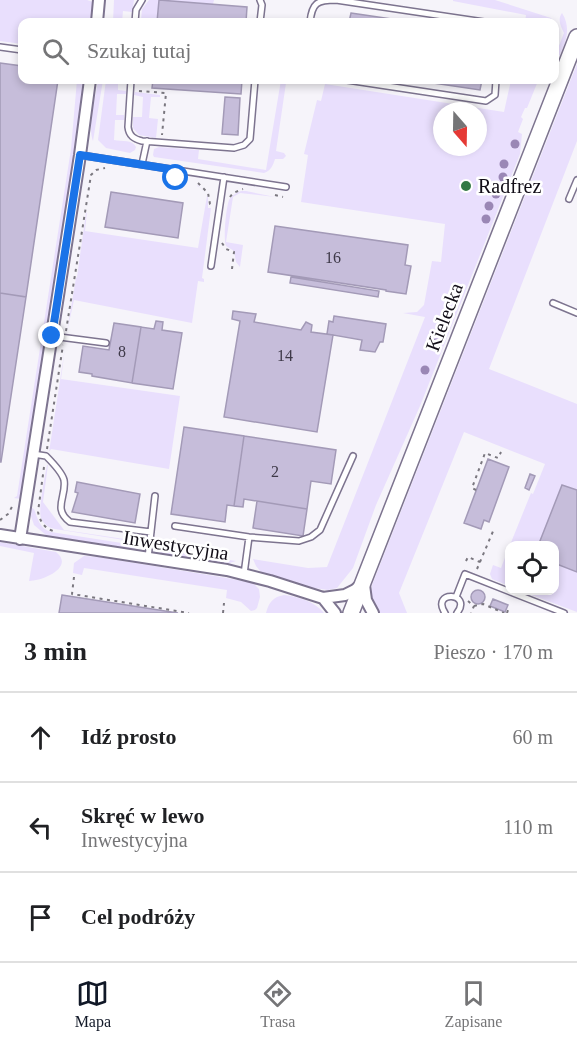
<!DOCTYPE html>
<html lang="pl">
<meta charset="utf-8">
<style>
:root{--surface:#fff;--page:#f2f2f2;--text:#202124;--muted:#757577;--line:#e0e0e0;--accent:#111827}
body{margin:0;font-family:"Times New Roman",serif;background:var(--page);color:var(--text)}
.controls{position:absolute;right:18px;bottom:18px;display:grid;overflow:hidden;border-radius:12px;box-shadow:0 3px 9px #0003}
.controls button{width:54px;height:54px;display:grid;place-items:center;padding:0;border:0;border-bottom:2px solid var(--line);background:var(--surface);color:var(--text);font:30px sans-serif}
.compass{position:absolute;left:433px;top:102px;width:54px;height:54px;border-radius:50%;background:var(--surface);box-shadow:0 3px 9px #0003;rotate:160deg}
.stop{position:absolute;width:18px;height:18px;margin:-14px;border:4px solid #1a73e8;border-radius:50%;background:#fff}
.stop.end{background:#1a73e8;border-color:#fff;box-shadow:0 2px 6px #0008}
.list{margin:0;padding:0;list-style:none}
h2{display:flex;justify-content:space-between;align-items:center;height:78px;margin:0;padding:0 24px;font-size:26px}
h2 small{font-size:20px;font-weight:400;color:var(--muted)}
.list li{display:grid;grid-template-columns:39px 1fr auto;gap:18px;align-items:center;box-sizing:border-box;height:90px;padding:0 24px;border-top:2px solid var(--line)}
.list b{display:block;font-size:22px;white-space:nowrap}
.list p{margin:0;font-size:20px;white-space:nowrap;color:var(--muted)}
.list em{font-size:20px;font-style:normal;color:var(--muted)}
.icon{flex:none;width:33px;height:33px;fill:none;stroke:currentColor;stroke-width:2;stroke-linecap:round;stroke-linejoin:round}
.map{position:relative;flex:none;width:577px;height:613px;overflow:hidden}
.search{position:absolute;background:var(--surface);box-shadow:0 3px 9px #0003;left:18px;right:18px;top:18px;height:66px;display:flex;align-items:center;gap:15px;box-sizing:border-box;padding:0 21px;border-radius:12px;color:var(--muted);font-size:22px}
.sheet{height:348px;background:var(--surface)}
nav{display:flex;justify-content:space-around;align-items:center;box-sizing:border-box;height:84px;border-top:2px solid var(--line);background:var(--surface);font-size:16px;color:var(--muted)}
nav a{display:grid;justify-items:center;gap:3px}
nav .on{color:var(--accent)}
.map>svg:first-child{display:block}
</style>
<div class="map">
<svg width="577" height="613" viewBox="0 0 577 613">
<rect width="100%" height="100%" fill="#f6f4fa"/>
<!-- green -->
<path fill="#e9dffd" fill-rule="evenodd" d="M0,0H87L93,2L91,22H22V44L0,41Z
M114,0H134L132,12L123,11L122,22H113Z
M149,0H214L213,4L159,0L157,19L148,21L141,20L142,9Z
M453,0H495L551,18L553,22H525L526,15L453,1Z
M562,13C573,30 564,48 555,64V56L564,33C561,26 557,20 562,13Z
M577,64V141L489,369L577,404V612L521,591L554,590V546L510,545L531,493L533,494L545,464L464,432L399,593L407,613H379C371,605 370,596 372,585Z
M77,80H84L85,83L21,499L14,498L17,496L71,149Z
M98,80H103L93,141C87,125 96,97 98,80Z
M106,80H118V90L126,91V94H117L116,115H124V120H115L114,140C122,142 132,139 136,147L135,150L130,153L106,148L98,140Z
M281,80H294V84L286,83L276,151L284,153L286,156L283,159H275C273,165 271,171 264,173L154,157L153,155L154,149L159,147L199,150L198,159L266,170Z
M511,80H540L538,81L527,108H525L521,117L523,119L518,132L522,134L520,154L420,406L376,505L353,568L337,588L328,590L307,587L261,572L256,566L253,559L308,568L327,567L425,317L403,313L417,312L424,305L432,261L441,262L445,224L301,202L308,155L304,154L317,100L321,101L325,84L504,112ZM442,111H478V147H442Z
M135,92L160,95V97H151L149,118L158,119L156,138L139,135L133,128V117H142L143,97L134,95Z
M198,185L208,197V208H211L202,278L204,279V282L198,281L192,323L74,300L67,332L76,278L77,277L86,213L87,212L85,231L198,248L207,196L200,187L197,186Z
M241,191H246L275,197L240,193L233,197L226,242L243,245L240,267L236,262L234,251L226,246C223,239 226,208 229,200C232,195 236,193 241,191Z
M65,348L61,379L180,396L169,469L51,449L49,452Z
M47,465H48L43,502L64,530L144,542L143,543L55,529C49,528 43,524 41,518C38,510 45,476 47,465Z
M32,508L34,509C38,519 39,528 51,532L141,546L131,550L46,535L34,525L31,516Z
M0,542L56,552C75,567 43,581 29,581L34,553L0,546Z
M509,547V586L492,579L490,574L493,565L501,568Z
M156,549L236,561L226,564L164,555Z
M84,556L99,557L227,578L253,583L259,589L260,597L257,608L255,610L251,611L241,602L226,598L227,590L84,568L82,575L73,573L74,563Z
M284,595C299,597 314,601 324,613H266C269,602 273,597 284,595Z"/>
<!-- building -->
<path fill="#c6bdda" stroke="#a39ab7" stroke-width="1.5" d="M159,0L247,7L246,22H157Z
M351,13L412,22H349Z
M0,63L22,66V80H58L26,297L0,293Z
M153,80H242L241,94L152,88Z
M413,80H482L480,90Z
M225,97L240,98L238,135L222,134Z
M111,192L183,203L178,238L105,227Z
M275,226L408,245L405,265L411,266L406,294L386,291V290L268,272Z
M291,277L379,291L378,297L290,283Z
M0,293L26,297L1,462H0Z
M233,311L256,314L254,322L301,330L306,322L312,325L311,332L333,335L317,432L224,417L240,321L232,319Z
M334,316L386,324L383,342H380L375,352L360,350L362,340L327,334L329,321L333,322Z
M156,321L163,322L162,330L182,333L173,389L132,383L141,327L154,329Z
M114,323L141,327L132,383L92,376V374L79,372L83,346L109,350Z
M184,427L244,436L234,506L227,505L225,522L171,514Z
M244,436L336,450L331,484L311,481L307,509L244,499L243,507L234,506Z
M488,459L509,467L489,522L484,520L481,529L464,523Z
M530,474L535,476L529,490L525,488Z
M77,482L140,494L135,523L72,512L78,493L75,492Z
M562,485L577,490V572L554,563V546H538Z
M257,501L307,509L303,536L253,528Z
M471 597a7 7 0 1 1 14 0a7 7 0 1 1-14 0Z
M62,595L178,613H59Z
M493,599L508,605L505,612L490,606Z"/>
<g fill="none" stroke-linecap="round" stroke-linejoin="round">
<defs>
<path id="service" d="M260,0L262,5L260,22
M135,22L136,10L142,0
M310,22C312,3 317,0 336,0L484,22
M0,47L22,50
M131,80L128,127C129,136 134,139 142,141L234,148L244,145L250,139L255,80
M347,80L486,101L495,95L496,80
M80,155L286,187
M142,164L147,141
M569,199L577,180
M211,266L224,177
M553,303L577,313
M52,336L106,343
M33,454L46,456C52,462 62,472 64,480C67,496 52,509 70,522L151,532
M175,526L249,537L299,541L311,537L320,530L353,456
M148,558L155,496
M244,574L249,537
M456,597L465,574L564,613
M445,613C430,590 473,592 457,613"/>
<path id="minor" d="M97,22L99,0
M0,535L227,570L270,581L323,598L345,595L355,590L363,583
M20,539L80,155L90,80
M364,585L366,600L373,613
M323,598L335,613"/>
<path id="secondary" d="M351,613L577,37"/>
</defs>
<!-- service casing -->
<use href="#service" stroke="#7d748f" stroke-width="8"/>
<!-- minor casing -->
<use href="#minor" stroke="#7d748f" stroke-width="14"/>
<!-- secondary casing -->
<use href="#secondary" stroke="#7d748f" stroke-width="18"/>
<!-- path -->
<path stroke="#7a777f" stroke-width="2" stroke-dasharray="3 4.5" stroke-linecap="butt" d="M139,91L166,93L162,135
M198,183L208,193L210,204H212
M275,195L283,197
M230,197L233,193L243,189
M222,243L226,249L234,252L232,269
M66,331L91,175L96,170L105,168
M47,449L63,345
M44,467L38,512C40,521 44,528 53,531
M476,490L472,488L485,453L498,458L501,452
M0,520L8,514L13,505
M124,542L142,545
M157,547L181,551
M466,561L468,557L480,562
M477,569L494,529
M74,577L72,594L189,613
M468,601L474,606L471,613
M474,606L483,604L504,613
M223,613L224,603
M507,613L508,610"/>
<!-- service -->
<use href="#service" stroke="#fff" stroke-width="5"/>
<!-- minor -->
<use href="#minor" stroke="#fff" stroke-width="10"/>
<!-- secondary -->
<use href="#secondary" stroke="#fff" stroke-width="15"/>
</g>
<!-- trees -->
<g fill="#9a87b5">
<circle cx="515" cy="144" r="4.5"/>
<circle cx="504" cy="164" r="4.5"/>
<circle cx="503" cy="177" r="4.5"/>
<circle cx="496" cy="194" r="4.5"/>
<circle cx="489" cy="206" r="4.5"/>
<circle cx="486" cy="219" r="4.5"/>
<circle cx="436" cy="343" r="4.5"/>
<circle cx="425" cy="370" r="4.5"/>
</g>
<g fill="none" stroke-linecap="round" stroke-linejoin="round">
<!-- route -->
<path stroke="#1a73e8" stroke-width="8" d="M52,336L80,155L176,170V178"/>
</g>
<!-- markers -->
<circle fill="#327945" stroke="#fff" stroke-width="2" cx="466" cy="186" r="6"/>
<g text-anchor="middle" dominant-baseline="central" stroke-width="5" stroke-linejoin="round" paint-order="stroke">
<!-- number labels -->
<g font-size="16" fill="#3e3948">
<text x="333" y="257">16</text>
<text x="122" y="351">8</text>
<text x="285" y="355">14</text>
<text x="275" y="471">2</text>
</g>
<!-- poi labels -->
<g font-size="20" fill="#110d17" stroke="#fff" text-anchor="start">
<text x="478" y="186">Radfrez</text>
</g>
<!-- street labels -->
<g font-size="20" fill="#110d17" stroke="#fff">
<text transform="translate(444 317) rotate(-69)">Kielecka</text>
<text transform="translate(176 545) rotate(9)">Inwestycyjna</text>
</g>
</g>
</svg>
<div class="controls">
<button><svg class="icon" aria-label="locate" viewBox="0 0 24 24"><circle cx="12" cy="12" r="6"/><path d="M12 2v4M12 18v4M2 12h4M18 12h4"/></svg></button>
</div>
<svg class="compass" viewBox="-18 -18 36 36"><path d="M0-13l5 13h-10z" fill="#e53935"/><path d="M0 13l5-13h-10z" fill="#757577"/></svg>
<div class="stop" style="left:176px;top:178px"></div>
<div class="stop end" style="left:52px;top:336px"></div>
<div class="search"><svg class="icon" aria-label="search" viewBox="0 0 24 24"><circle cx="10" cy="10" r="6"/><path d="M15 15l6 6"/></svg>Szukaj tutaj</div>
</div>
<section class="sheet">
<h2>3 min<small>Pieszo · 170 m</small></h2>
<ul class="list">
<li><svg class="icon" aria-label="ahead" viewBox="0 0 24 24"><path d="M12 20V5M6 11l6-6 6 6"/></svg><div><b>Idź prosto</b></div><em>60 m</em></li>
<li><svg class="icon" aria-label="left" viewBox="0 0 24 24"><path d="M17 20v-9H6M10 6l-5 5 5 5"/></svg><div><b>Skręć w lewo</b><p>Inwestycyjna</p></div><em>110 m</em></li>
<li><svg class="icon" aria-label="arrive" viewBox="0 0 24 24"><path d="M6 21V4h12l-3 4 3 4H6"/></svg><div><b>Cel podróży</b></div></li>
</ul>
</section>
<nav>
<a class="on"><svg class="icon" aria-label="map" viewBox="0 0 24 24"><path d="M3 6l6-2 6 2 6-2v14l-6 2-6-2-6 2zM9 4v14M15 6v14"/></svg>Mapa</a>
<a><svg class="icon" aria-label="directions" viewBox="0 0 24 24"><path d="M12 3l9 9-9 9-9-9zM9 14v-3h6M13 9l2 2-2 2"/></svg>Trasa</a>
<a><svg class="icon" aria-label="saved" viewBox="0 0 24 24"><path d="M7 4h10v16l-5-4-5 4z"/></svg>Zapisane</a>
</nav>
